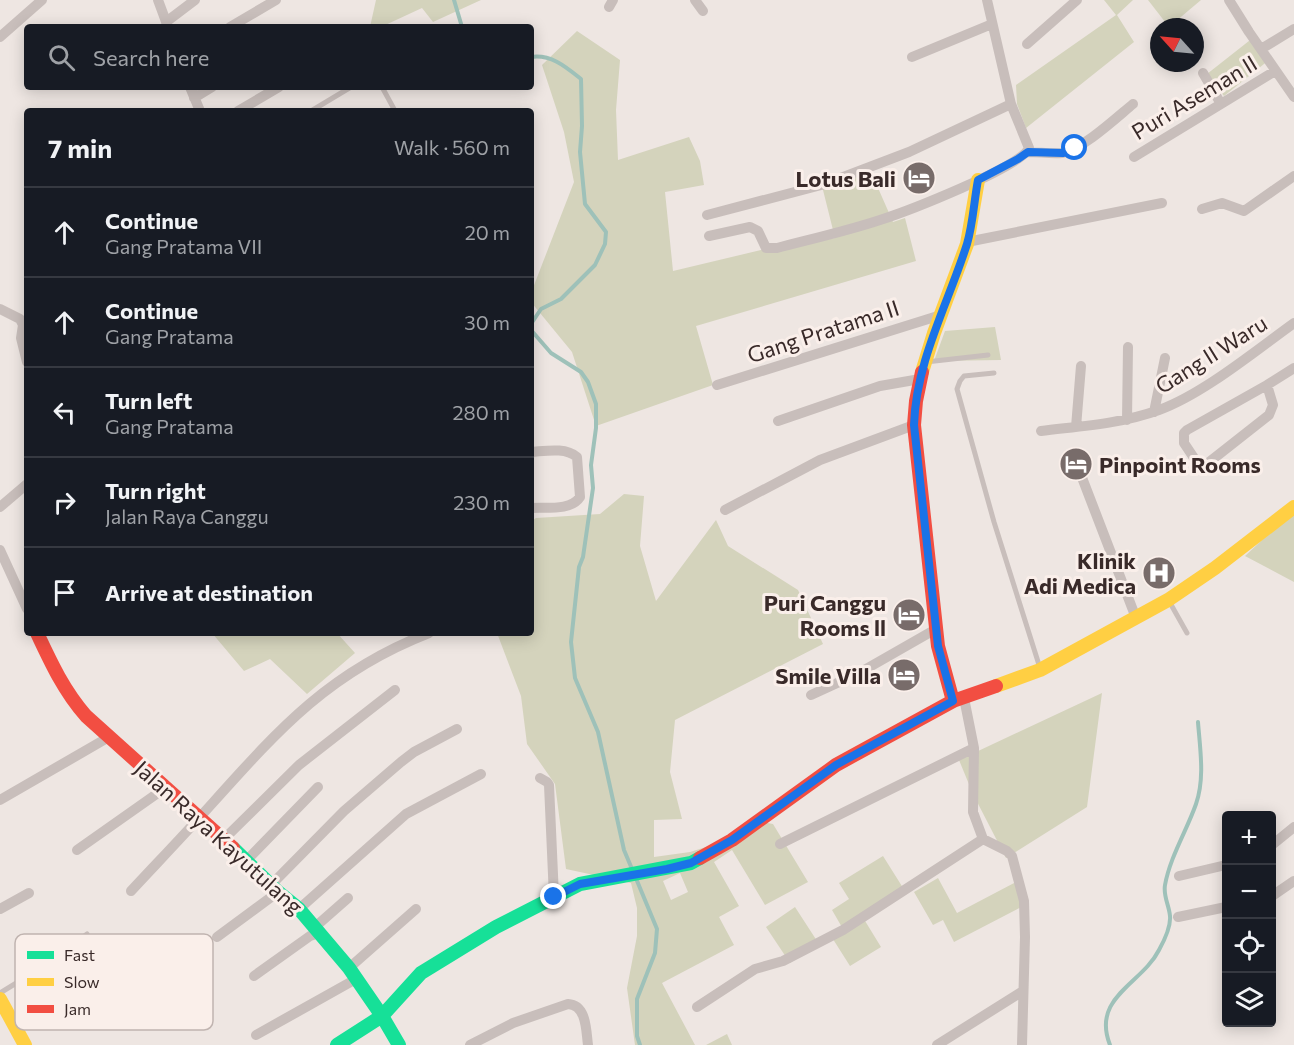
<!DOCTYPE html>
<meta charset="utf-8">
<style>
:root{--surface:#171b24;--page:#20242c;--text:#f1f3f6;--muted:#9ea1a6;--line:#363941}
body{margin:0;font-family:Commissioner,sans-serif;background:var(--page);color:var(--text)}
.controls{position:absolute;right:18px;bottom:18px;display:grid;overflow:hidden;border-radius:6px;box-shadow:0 3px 15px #0003}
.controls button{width:54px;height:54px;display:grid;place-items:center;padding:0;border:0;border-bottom:2px solid var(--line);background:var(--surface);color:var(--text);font:30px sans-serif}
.compass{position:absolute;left:1150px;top:18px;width:54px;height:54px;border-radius:50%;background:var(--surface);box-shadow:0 3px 15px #0003;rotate:297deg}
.stop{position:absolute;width:18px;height:18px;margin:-14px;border:4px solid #1a73e8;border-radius:50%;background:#fff}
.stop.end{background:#1a73e8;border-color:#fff;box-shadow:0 2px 6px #0008}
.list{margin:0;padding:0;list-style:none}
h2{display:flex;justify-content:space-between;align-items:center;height:78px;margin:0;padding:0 24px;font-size:26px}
h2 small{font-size:20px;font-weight:400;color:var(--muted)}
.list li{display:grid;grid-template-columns:39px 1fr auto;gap:18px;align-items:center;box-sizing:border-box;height:90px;padding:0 24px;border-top:2px solid var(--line)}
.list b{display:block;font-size:22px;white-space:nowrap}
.list p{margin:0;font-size:20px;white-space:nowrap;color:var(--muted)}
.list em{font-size:20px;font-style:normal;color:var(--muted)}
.icon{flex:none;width:33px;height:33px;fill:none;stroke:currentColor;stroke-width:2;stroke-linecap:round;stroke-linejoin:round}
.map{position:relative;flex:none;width:1294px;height:1045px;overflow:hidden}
.search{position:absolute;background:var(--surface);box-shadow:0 3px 15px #0003;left:24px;top:24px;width:510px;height:66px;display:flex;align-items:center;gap:15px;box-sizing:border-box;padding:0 21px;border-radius:6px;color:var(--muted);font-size:22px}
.panel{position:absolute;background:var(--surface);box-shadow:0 3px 15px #0003;left:24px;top:108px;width:510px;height:528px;border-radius:6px}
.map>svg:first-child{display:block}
</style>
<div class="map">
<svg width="1294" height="1045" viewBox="0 0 1294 1045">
<rect width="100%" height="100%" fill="#eee6e2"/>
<!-- green -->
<path fill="#d4d3bc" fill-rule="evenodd" d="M376,0H481L433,22L422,8L381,27H370Z
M1104,0H1133L1117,15L1134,42L1026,128L1017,104L1016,85L1116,15Z
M1148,0H1201L1169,27Z
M577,31L620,60L616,110L618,160L689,137L700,161L704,185L665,192L673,271L761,250L835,238L822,186L871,172L893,222L905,218L916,261L696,326L713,385L596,426L572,352L531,302V293L574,182L564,132L542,65Z
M1254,37L1269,60L1224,96L1207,74Z
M995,327L1001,360L934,361L945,331Z
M624,494L644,496L640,546L656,601L716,520L728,546L798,590L823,644L675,720L670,772L682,819L654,820V857L690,852L725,841L756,821L773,824L808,882L765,905L732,850L714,862L739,906L719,917L734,945L662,983L695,1045H635L627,988L637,936V908L631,883L566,869L555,784L527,744L521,696L497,633H531V521L536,518L600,514ZM680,873L688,892L671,900L663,881Z
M1294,510V582L1245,556Z
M212,633H337L355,653L307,694L270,659L244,671Z
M1102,693L1087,807L1006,858L973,794L959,760Z
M883,856L905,891L862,916L881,947L850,966L831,936L843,929L832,910L849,899L839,883Z
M938,878L957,913L1016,882L1027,904L954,942L943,920L933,925L914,892Z
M795,907L819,944L790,963L766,927Z
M727,1034L732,1045H706Z"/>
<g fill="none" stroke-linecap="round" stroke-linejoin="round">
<!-- stream -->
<path stroke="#9ec1b9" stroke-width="4" d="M454,0L462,27
M531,57C551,54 566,67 581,79L582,126L580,152L585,204L606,232L605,244L595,265L561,299L541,309L531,324
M531,330L551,353L581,372L588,382L596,404V428L591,465L593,488L583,557L579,567L571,642L575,678L598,732L624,850L632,869
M635,876L657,929L655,953L637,999V1036L640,1045
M1110,1045C1091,997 1142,984 1159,950C1164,941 1171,927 1170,916C1169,905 1163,896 1165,885C1170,857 1187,830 1196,804C1205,778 1200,749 1198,722"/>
<!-- lane -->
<path stroke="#c8bebb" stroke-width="5" d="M382,87L394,109
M311,111L351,87
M926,362L988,355
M994,373L964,376L960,381L957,389L994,522L1040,668
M1169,601L1187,633
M0,993L31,974L87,934"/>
<!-- street -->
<path stroke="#c8bebb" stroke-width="10" d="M158,0L168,27
M695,0L703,11
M1229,0L1249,32L1294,97
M609,7L613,0
M166,22L195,0
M230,27L276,0
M0,37L42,0
M1027,44L1077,0
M1261,49L1294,29
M912,57L992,24
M1203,73L1221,104
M190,87L200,111
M194,98L212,87
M238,111L279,87
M1028,152C1039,152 1051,154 1062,153C1083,149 1116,118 1133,104
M1134,157L1275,71
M1202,209L1222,203L1244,211L1294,176
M707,215L825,184L909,152L1011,104
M709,236L750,227L758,231L766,248H777C811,239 847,231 880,220C905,212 1022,167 1029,148L1011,104L987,0
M967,242L1162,203
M0,309L20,319L23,325L21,338L27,362
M717,385L941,315
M1267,385L1273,405L1269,415L1208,463L1198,464L1184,443V433L1187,430L1267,385L1294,368
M1154,412L1165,358
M1127,420L1128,347
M778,421L880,386L920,379
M1076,427L1081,366
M1041,431C1081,426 1120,424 1159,410C1203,394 1255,351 1294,323
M531,452C546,451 565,447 577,457L580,497C571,511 546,507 531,508
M1081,475L1136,618
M0,507L27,484
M725,510L820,460L914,425
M0,550L27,609
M811,695L859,673L936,629
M964,698L974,748L973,812L983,839L1007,851L1012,856L1024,901L1025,937L1022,1045
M540,778L547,782L549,785L554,897
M0,800L109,737
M223,840L299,765L395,690
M780,844L974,748
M1272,845L1294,827
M77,850L165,788
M246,861L318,787
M1179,876L1226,865
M271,885L344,811L401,762L414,752L457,729
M131,891C157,863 184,835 209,807C279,729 329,672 429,633
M1272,896L1294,881
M0,909L29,893
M299,909L406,814L481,774
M1178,917L1226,907
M315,927L348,898
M217,937L278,892
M349,968L416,909
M254,976L310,936L319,933
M697,1007L755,969L783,961L843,930L983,839
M256,1035L356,979
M470,1045L513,1023L568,1004C587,1005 586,1031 588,1045
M937,1045L1023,991"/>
<!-- fast -->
<path stroke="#16e098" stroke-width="14" d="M233,848L278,892L299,909L349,968L382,1016L399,1045
M337,1045L382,1016L421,973L496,927L580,884L691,863L700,858"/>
<!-- slow -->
<path stroke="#ffcf43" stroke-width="14" d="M922,372L934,333L967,244L978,180
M996,686L1040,670L1168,600L1215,568L1294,507
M0,999L25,1045"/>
<!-- jam -->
<path stroke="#f24e42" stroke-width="14" d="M922,372L916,401L914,425L938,646L953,701
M37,633C51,663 64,691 86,716L233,848
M700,858L732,840L836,765L953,701L996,686"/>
</g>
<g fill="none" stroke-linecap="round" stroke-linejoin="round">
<!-- route -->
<path stroke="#1a73e8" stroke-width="8" d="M554,897L580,884L667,869L691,863L732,840L836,765L953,701L938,646L914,425C916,361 948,304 967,244C973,224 974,201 978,180L1018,159L1028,152L1063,153L1075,148"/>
</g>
<!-- icons -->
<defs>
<symbol id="hotel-disc" viewBox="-11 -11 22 22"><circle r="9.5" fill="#786c6a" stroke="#faefea"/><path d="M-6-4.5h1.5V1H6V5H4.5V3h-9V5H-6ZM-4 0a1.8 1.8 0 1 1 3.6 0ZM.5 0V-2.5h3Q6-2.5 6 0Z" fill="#fff"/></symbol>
<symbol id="hospital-disc" viewBox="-11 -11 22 22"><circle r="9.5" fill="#786c6a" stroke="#faefea"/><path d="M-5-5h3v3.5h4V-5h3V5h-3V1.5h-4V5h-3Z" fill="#fff"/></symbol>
</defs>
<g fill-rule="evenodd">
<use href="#hotel-disc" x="900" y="159" width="38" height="38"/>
<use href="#hotel-disc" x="1057" y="445" width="38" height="38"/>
<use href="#hospital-disc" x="1140" y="554" width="38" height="38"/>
<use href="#hotel-disc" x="890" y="596" width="38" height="38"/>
<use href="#hotel-disc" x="885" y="656" width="38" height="38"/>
</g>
<g text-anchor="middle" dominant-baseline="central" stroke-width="6" stroke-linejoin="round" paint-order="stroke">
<!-- street labels -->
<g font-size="22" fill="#392a29" stroke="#faefea">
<text transform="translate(1194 97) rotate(-31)">Puri Aseman II</text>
<text transform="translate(823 331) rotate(-18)">Gang Pratama II</text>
<text transform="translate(1211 354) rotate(-32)">Gang II Waru</text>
<text transform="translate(219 837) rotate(42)">Jalan Raya Kayutulang</text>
</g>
<!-- poi labels -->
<g font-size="22" font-weight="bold" fill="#392a29" stroke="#faefea" text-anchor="end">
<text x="896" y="178">Lotus Bali</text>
<text x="1099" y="464" text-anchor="start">Pinpoint Rooms</text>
<text x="1136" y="560">Klinik<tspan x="1136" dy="25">Adi Medica</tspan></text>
<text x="886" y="602">Puri Canggu<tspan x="886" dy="25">Rooms ll</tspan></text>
<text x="881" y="675">Smile Villa</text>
</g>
</g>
<!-- legend -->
<rect x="15" y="934" width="198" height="96" rx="9" fill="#faefea" stroke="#c0b4b0" stroke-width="1.5"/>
<rect x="27" y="951" width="27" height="8" fill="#16e098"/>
<rect x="27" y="978" width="27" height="8" fill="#ffcf43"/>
<rect x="27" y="1005" width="27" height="8" fill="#f24e42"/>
<g font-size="16" fill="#392a29">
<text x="64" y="961">Fast</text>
<text x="64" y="988">Slow</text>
<text x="64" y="1015">Jam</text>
</g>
</svg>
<div class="controls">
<button>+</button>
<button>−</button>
<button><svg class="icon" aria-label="locate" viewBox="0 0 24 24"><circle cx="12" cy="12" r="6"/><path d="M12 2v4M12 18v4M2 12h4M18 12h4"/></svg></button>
<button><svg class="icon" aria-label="layers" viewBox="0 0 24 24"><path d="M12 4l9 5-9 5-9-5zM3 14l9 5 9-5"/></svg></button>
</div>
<svg class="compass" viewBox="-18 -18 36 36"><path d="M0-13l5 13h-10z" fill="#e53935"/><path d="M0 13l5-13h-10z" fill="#9ea1a6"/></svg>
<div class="stop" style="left:1075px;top:148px"></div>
<div class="stop end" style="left:554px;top:897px"></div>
<div class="search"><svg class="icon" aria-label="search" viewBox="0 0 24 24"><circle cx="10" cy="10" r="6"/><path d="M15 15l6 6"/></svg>Search here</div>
<section class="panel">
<h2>7 min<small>Walk · 560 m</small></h2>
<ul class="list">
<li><svg class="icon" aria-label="ahead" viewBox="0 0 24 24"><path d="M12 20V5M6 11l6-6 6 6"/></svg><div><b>Continue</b><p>Gang Pratama VII</p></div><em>20 m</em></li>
<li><svg class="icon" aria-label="ahead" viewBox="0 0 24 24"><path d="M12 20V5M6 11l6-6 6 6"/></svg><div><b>Continue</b><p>Gang Pratama</p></div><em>30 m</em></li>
<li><svg class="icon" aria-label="left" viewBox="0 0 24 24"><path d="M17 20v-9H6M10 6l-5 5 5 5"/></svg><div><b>Turn left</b><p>Gang Pratama</p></div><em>280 m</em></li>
<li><svg class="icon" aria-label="right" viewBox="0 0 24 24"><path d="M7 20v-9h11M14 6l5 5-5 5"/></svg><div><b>Turn right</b><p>Jalan Raya Canggu</p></div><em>230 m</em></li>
<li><svg class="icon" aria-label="arrive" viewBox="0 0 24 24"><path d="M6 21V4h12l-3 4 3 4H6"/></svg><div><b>Arrive at destination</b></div></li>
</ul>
</section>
</div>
